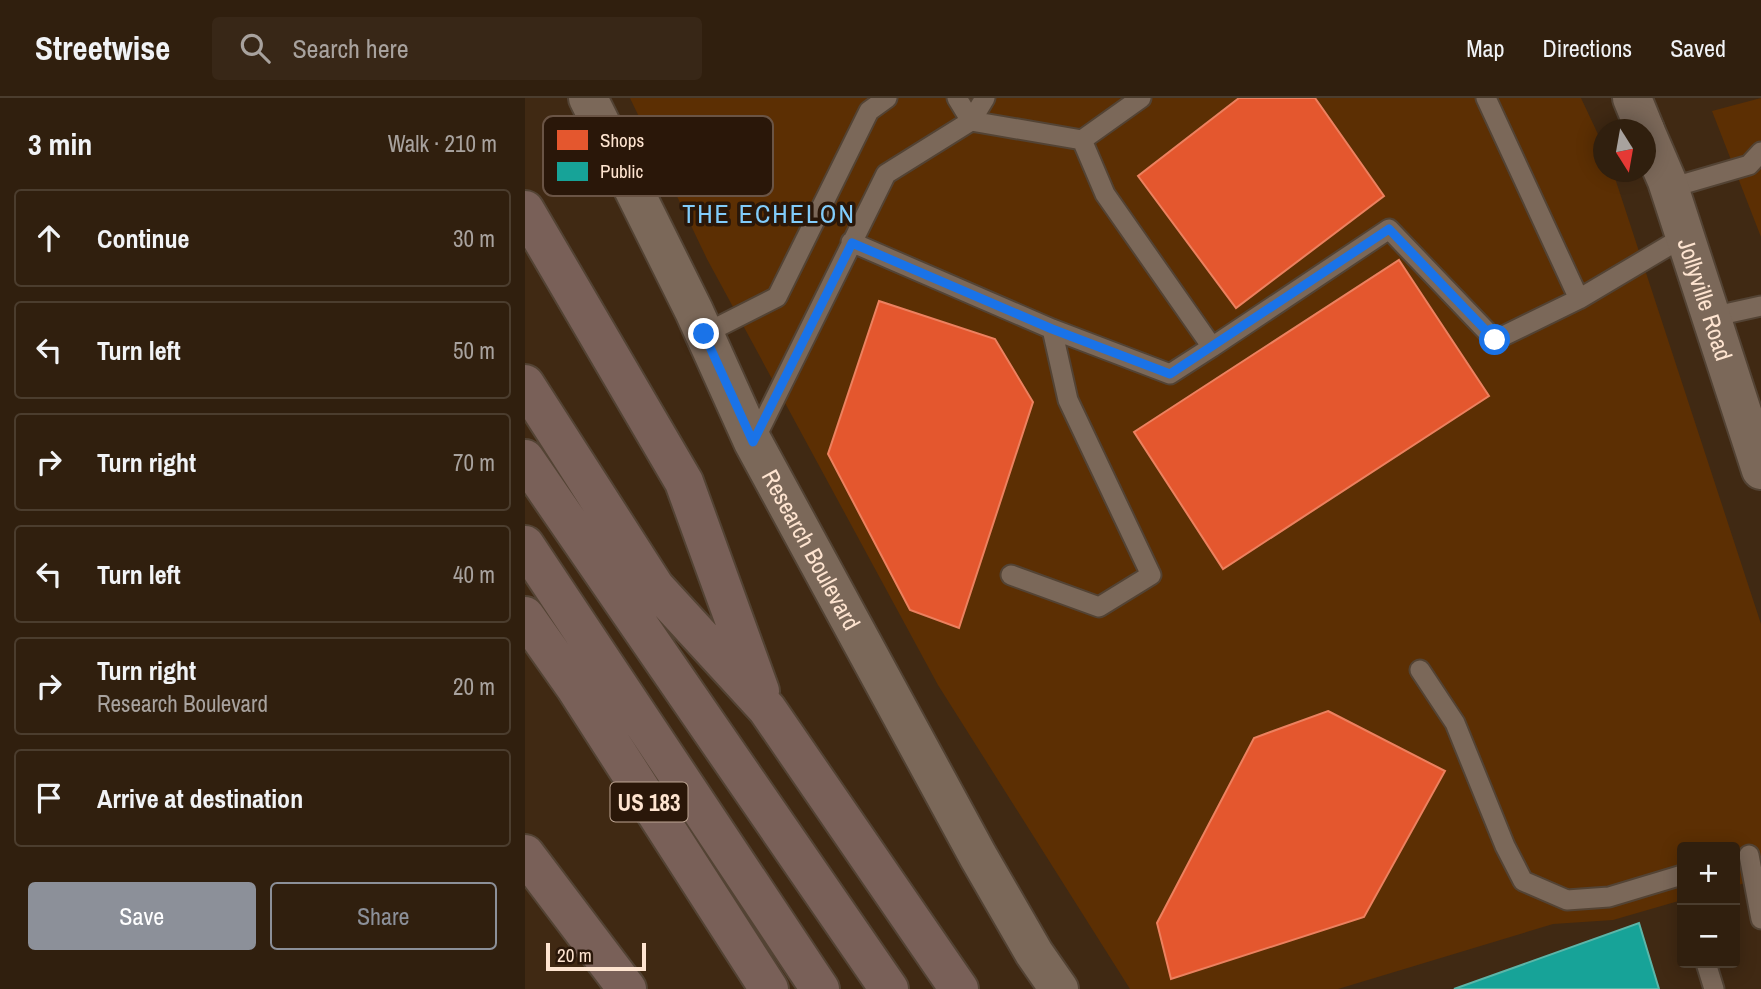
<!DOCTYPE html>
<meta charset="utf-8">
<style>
:root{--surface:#301f0e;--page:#382717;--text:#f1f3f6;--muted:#a8a29e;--line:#4b3d2e;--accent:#8c9099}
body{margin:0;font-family:"Archivo Narrow",sans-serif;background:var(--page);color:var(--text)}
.controls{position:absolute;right:21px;bottom:21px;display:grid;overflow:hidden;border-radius:7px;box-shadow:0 4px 18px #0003}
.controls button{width:63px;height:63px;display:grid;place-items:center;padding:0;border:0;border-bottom:2px solid var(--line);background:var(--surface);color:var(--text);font:35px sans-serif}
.compass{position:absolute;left:1068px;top:21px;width:63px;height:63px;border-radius:50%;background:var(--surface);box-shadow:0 4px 18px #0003;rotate:169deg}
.scale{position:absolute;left:21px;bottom:18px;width:100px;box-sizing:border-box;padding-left:7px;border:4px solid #fee4d0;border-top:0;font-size:19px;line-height:24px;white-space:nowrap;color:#fee4d0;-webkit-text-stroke:5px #2a1709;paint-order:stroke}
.stop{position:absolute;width:21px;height:21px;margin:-16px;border:5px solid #1a73e8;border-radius:50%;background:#fff}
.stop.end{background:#1a73e8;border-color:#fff;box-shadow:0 2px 7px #0008}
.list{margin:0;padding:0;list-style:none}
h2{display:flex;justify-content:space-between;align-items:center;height:91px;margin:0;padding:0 28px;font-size:30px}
h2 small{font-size:23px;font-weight:400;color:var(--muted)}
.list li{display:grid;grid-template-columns:46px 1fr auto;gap:21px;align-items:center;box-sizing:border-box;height:98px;margin:0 14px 14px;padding:0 14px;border:2px solid var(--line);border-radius:7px}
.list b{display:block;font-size:26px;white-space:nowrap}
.list p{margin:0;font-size:23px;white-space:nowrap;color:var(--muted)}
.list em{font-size:23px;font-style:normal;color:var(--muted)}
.actions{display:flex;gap:14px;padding:21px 28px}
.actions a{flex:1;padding:16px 0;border:2px solid var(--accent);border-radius:7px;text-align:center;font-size:24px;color:var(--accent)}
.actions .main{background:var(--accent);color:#fff}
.icon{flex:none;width:38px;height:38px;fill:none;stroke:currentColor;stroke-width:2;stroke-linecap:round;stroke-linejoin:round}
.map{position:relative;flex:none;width:1236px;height:891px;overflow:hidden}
header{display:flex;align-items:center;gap:42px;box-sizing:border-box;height:98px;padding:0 35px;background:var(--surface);border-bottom:2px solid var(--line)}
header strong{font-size:33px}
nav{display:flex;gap:38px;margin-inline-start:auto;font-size:24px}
.search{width:490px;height:63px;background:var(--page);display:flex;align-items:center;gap:18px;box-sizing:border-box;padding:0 24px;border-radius:7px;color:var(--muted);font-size:26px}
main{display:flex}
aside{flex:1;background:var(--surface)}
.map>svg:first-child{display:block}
</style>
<header>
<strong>Streetwise</strong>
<div class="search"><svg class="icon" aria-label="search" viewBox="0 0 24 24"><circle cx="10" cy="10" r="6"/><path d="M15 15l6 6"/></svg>Search here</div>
<nav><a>Map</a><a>Directions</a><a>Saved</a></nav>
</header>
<main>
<aside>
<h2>3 min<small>Walk · 210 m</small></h2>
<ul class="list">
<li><svg class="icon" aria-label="ahead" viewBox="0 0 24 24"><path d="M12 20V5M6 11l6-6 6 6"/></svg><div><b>Continue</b></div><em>30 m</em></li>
<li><svg class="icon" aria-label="left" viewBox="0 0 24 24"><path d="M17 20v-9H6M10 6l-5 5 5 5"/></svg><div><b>Turn left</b></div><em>50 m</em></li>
<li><svg class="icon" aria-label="right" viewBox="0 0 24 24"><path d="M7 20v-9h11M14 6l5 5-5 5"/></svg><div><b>Turn right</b></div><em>70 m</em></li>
<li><svg class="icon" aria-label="left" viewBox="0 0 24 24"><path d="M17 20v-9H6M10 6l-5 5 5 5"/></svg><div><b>Turn left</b></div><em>40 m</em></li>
<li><svg class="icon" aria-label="right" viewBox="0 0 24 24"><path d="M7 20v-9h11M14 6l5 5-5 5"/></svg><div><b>Turn right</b><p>Research Boulevard</p></div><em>20 m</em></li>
<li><svg class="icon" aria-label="arrive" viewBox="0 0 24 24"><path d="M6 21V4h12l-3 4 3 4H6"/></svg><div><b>Arrive at destination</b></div></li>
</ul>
<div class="actions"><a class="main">Save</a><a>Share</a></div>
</aside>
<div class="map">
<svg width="1236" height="891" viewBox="0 0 1236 891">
<rect width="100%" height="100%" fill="#402913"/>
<!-- built -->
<path fill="#5c2f03" d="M105,0H1056L1078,47V74H1088L1236,526V780L1210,788V749H1157V802L1088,822L1028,826L813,891H605L413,587L182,161Z
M1236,0V139L1187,13Z"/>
<!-- shops -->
<path fill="#e4572e" stroke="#ec815f" stroke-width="2" d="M714,0H790L859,98L711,210L613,78Z
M874,162L964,298L698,471L609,334Z
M354,203L470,241L508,304L434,530L385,512L303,356Z
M803,613L920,673L839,819L646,881L632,825L729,640Z"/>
<!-- public -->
<path fill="#17a398" stroke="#5cb6a9" stroke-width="2" d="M1114,825L1134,891H929Z"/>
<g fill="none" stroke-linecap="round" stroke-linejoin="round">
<defs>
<path id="service" d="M432,0L446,23L557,42L616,0
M961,0L1054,201
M557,42L580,96L687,249L864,131L970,242L1054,201L1160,138
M1145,90L1224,67L1236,54
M326,144L527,231L645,276L687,249
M1186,219L1236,208
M179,236L252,199L344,13L362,0
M229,343L361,76L446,23L460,0
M486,477L574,509L626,477L543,302L527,231
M895,572L930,625L980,748L998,783L1042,802L1084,799L1157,777
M1224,757L1236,821
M1181,865L1189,891"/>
<g id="tertiary">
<path d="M1107,0L1120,32"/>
<path id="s1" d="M1120,32L1142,83L1236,372"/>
</g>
<g id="secondary">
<path id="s2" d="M63,0L169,213L228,344L453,758L509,855L534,891"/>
</g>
<path id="motorway" d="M0,112L159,384L235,593
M0,286L130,489L242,611L434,891
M0,361L364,891
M0,447L295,891
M0,518L50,589L244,891
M0,756L102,891"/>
</defs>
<!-- service casing -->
<use href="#service" stroke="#534334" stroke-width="23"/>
<!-- tertiary casing -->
<use href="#tertiary" stroke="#534334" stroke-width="42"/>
<!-- secondary casing -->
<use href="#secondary" stroke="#534334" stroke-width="42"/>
<!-- motorway casing -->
<use href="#motorway" stroke="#534334" stroke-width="42"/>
<!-- service -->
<use href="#service" stroke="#7b6859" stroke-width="19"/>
<!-- tertiary -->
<use href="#tertiary" stroke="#7b6859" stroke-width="38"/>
<!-- secondary -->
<use href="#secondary" stroke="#7b6859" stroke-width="38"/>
<!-- motorway -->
<use href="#motorway" stroke="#796058" stroke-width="38"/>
</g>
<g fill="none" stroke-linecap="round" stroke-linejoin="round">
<!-- route -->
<path stroke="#1a73e8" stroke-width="9" d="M179,236L228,344L327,145L527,231L645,276L864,131L970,242"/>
</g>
<g text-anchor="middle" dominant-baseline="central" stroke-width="7" stroke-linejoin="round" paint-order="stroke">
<!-- shield labels -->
<rect fill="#2a1709" stroke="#bea694" stroke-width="2" x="85.5" y="684.5" width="77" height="39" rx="5"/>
<g font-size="23" font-weight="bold" fill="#fee4d0">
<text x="124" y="704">US 183</text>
</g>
<!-- street labels -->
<g font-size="24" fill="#fee4d0" stroke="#2a1709">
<text stroke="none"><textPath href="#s1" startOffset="180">Jollyville Road</textPath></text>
<text stroke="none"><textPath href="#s2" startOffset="504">Research Boulevard</textPath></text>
</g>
<!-- neighbourhood labels -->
<g font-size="26" letter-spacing="2" fill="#81ccfb" stroke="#2a1709">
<text x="244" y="115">THE ECHELON</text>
</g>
</g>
<!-- legend -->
<rect x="18" y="18" width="230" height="80" rx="10" fill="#2a1709" stroke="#6a5445" stroke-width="2"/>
<rect x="32" y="32" width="31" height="20" fill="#e4572e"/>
<rect x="32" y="64" width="31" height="19" fill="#17a398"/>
<g font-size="19" fill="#fee4d0">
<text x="75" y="49">Shops</text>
<text x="75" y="80">Public</text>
</g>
</svg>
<div class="controls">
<button>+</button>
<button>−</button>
</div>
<svg class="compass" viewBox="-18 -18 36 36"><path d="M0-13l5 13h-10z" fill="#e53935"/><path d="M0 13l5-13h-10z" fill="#a8a29e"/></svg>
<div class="scale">20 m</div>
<div class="stop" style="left:970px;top:242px"></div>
<div class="stop end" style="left:179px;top:236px"></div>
</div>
</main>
